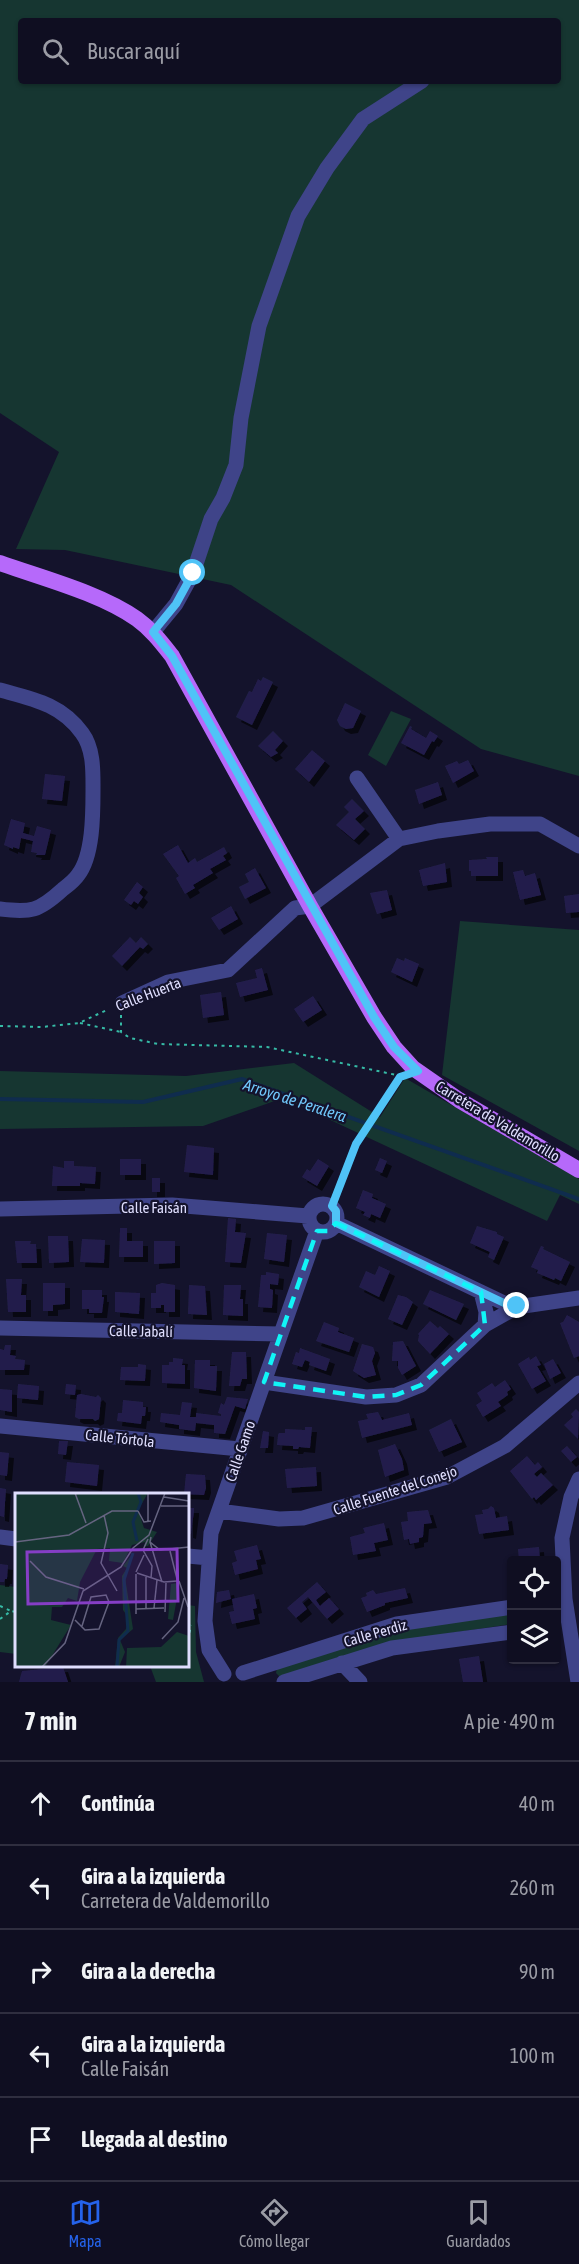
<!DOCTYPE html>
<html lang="es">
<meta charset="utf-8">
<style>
:root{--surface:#0f0e21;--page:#1d1c2e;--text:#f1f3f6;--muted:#9b9ca5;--line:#2f2e3f;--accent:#2563eb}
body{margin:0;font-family:"Asap Condensed",sans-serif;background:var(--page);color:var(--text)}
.controls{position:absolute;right:18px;bottom:18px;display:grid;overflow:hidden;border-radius:6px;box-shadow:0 2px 4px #0004}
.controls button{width:54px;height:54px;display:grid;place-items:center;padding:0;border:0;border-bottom:2px solid var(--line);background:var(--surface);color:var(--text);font:30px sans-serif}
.stop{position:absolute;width:18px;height:18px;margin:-14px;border:4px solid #4fc3f7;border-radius:50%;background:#fff}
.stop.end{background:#4fc3f7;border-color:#fff;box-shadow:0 2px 6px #0008}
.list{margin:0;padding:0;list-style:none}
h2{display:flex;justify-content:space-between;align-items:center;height:78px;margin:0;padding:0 24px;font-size:26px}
h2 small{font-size:20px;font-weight:400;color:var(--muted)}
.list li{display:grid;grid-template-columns:39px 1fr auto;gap:18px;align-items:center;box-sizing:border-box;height:84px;padding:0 24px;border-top:2px solid var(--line)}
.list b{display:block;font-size:22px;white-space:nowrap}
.list p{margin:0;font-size:20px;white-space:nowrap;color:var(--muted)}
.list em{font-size:20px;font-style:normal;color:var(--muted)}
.icon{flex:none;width:33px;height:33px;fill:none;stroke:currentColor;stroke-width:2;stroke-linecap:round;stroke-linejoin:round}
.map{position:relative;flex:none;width:579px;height:1682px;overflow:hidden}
.search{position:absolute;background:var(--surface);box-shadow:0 2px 4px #0004;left:18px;right:18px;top:18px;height:66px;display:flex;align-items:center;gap:15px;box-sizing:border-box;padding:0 21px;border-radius:6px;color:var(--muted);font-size:22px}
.sheet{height:498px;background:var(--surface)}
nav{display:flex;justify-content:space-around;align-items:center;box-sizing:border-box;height:84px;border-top:2px solid var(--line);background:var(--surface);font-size:16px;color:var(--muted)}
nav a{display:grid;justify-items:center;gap:3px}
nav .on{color:var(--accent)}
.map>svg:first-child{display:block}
</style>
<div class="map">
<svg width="579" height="1682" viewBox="0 0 579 1682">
<defs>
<filter id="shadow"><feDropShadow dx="5" dy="5" stdDeviation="0" flood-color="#0009"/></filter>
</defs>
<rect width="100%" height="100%" fill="#14132c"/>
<!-- green -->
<path fill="#163631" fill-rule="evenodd" d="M0,0H579V776L481,749L231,585L65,550L16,549L59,452L0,413ZM21,21H558V81H21Z
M391,711L411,719L386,766L368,755Z
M460,921L579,930V1151L442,1075Z
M294,1063L380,1117L405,1078L579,1179V1204L560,1195L547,1221L283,1098L203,1126L0,1129V1071L186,1076Z
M0,1585L16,1587V1654L0,1652Z
M188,1605L195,1606L196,1652L204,1682H156L150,1666H188Z
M511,1614V1624L398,1641L280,1677L276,1673L277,1668L396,1630Z"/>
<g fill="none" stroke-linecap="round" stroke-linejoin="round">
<!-- stream -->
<path stroke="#0f2c4e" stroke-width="4" d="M0,1099L143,1102L242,1079L579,1199"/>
</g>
<!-- building -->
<path fill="#241f4c" filter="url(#shadow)" d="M263,677L273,682L252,725L236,717L249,691L252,692L258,679L261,681Z
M345,703L361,711L353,728L346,729L340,726L337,720Z
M410,726L412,727L411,729L426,738L430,731L438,736L434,742L432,741L424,755L401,743Z
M273,731L283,741L275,750L278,753L271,757L258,746Z
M312,750L325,761L309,782L295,769Z
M468,760L474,771L453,783L445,766L457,761L459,764Z
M45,774L65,776L62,801L42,799Z
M438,782L442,795L419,804L415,790Z
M352,799L364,811L355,819L365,829L354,840L336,825L349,812L344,807Z
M11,819L25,823L23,833L34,836L37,826L51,830L45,855H36L37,853L31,852L33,841L21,838L19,849L13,847V849L4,845Z
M178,845L188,863L195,858L197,862L224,847L227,853L223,856L226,860L210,869L213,873L193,885L195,888L185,894L176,878L179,876L163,854Z
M486,857H498V876H471V871H469V860L487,859Z
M445,863L447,882L423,886L419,870Z
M255,868L266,888L245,899L239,887L249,882L245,874Z
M523,870L525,876L535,873L541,895L520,900L513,872Z
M137,882L143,887L139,893L143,897L138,904L134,901L131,905L124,900Z
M387,890L392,910L377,914L370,893Z
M579,894V912L566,913L564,896Z
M231,906L238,919L219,930L211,918Z
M130,937L136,943L141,937L148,944L143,949L140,947L122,966L112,956Z
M397,958L404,961L405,958L419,964L412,982L391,972Z
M262,968L268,990L240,997L236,983L257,978L255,970Z
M221,992L224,1015L203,1018L200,995Z
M313,996L322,1010L303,1022L294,1009Z
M187,1145L214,1148L213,1175L184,1172Z
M380,1158L387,1161L382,1173L375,1170Z
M120,1159H141V1175H120Z
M318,1159L329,1166L317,1186L302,1177L307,1169L310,1171Z
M64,1161H74V1166L96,1167L95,1184L80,1183V1186H52L53,1166L64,1168Z
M152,1178H160V1192H152Z
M363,1190L373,1194L372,1198L386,1204L380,1218L371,1214L370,1218L363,1215L365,1212L356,1208Z
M228,1218L236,1219L235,1232L246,1233L241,1263L225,1262Z
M477,1226L497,1232V1234L504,1237L494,1260L488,1257L490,1252L470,1243Z
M120,1228H127V1241H143V1257H119Z
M267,1233L287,1235L284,1262L264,1259Z
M48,1236H68L69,1262L49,1263Z
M82,1239L105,1240L104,1263L80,1262Z
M15,1241H31L30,1244H36L37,1263H17Z
M154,1241H175V1263L154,1264Z
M541,1246L544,1247L543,1249L570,1262L561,1281L555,1278L554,1280L537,1273L538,1270L531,1267Z
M379,1266L390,1271L379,1297L359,1287L366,1271L375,1275Z
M266,1272L279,1274L278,1285L270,1284V1289L273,1290L272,1308L258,1307L261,1275H266Z
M6,1279H22L21,1295H26V1312H8Z
M43,1283H65V1304L53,1305V1311H43Z
M162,1283L175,1285V1312H164V1305H161V1308H151V1293H156V1285Z
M189,1285L205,1286L207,1315L188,1314Z
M224,1285H241L240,1299H243V1316L223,1315Z
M82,1290H102V1297H104L102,1313H89V1309H82Z
M430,1290L464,1304L456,1320L423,1304Z
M115,1292L140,1293L139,1314L115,1312Z
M398,1295L406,1297L413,1302L402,1325L388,1319Z
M567,1315L579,1322V1356L574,1358L560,1323L563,1322Z
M430,1321L438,1328L440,1326L449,1334L430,1354L418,1341L419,1335L418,1334Z
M324,1322L339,1328L338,1332L354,1338L349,1352L316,1341Z
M403,1341L416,1366L402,1375L398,1368V1361H392L393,1342Z
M362,1344L373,1347L375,1353L372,1361L376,1375L364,1378L353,1371Z
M5,1345H11L10,1355L16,1356L15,1359L25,1360L24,1370H0V1349L4,1350Z
M300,1348L330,1359L326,1371L309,1365L310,1362L305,1360L302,1367L292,1364L296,1352L299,1353Z
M232,1352H246L247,1379H242L240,1386H229Z
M536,1356L541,1365L537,1366L546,1381L532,1389L518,1364L529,1357L530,1360Z
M173,1358L183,1359L182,1365H185V1384L162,1383V1365H169V1362H173Z
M553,1359L561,1373L550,1379L544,1364Z
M195,1360H210V1366H217L216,1391L194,1388Z
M138,1364L146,1365L145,1381L120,1380L121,1367H138Z
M505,1380L511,1389L507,1392L508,1395L498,1402L501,1406L483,1417L476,1405L482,1401L477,1393L492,1383L495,1387Z
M18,1384L39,1386L38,1400L17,1398Z
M66,1384L76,1385L75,1395L65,1394Z
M0,1389L12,1390V1412L0,1410Z
M81,1394L96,1397L98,1395L101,1398L99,1419L95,1421L93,1419H79L75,1417L77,1395Z
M227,1397L248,1399L245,1409L235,1406L225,1434L214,1433V1425L196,1423L195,1431L179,1429V1425L160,1422L161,1413L180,1415L182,1402L192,1403L190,1417H196V1413L221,1416V1414L218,1413L221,1403L224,1405Z
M123,1400L143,1402V1407H146L145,1416H142L141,1424L117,1421L118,1413H122Z
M576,1409L579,1412L578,1439L564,1425L573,1417L571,1414Z
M378,1412L382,1420L409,1413L412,1425L362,1438L358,1421L368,1419L366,1414Z
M451,1419L462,1442L439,1452L429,1430Z
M305,1427H312L310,1448L299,1447L298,1449H293V1446L277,1445L278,1435L279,1433H285V1429L305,1430Z
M263,1431L269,1432L268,1448H260Z
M59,1441H68L66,1455L58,1454Z
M395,1444L402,1459L404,1470L385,1477L378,1450Z
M567,1446L577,1457L571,1462L561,1451Z
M0,1452L9,1453L7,1476L0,1475Z
M527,1456L535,1465L538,1462L542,1467L534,1474L537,1477L541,1473L553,1485L536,1500L534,1497L532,1499L510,1471Z
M67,1462L99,1465L97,1486L65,1482Z
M316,1467L317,1486L287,1488L285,1469Z
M186,1474L205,1475L206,1488L204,1495L184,1494Z
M0,1488L6,1489L4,1517L0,1516Z
M491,1506L494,1508L496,1518L507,1516L509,1530L479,1534L475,1515L483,1514L482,1510L488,1509Z
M188,1508H194V1511L191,1534L188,1533Z
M428,1510L432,1523L424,1524L423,1537L419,1538V1542L410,1544L409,1539L404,1540L401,1522L408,1521L407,1512Z
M384,1523L388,1540L374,1543L376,1551L353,1555L350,1537L365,1533L363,1528Z
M257,1545L261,1559L256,1560L258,1569L235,1575L232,1563L237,1561L234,1551Z
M539,1547L540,1560H519L518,1549Z
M0,1564L8,1565L7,1579H5L4,1582H0Z
M317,1582L326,1592L316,1600L320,1606L329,1598L339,1609L327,1619L308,1597L302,1602L307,1609L296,1618L287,1608Z
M405,1588L408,1598L385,1603V1605L367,1612L361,1598L367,1596L366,1593L373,1590L376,1594Z
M229,1590L231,1599L216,1603L217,1592Z
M254,1594L257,1608L253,1609L255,1619L232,1624L229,1612L234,1611L232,1599Z
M479,1656L483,1682H463L459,1659Z
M63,1667L68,1682H19L22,1671Z"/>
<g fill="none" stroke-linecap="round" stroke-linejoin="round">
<!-- path -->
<path stroke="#36bba6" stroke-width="2" stroke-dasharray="3 4.5" stroke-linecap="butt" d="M121,1015V1032L130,1038L158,1044L267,1047L401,1076
M80,1023L121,1032
M0,1026L42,1027L79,1023L109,1009
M332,1206L356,1144L400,1077
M0,1606L11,1611
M0,1619L11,1611L16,1612
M188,1640L191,1625"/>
<!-- minor -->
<path stroke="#3f4489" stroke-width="15" d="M153,632L176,604L193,573L211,519L223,498L236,465L241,418L259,326L298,216L327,168L363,119L422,81
M0,690C33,699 61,704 82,733C94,749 93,772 93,791C93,814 93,856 78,875C74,881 67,886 62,890C39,911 31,913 0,909
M357,778L399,839
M122,1003L168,982L228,970L295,908L310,906L399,839L438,831L490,824H540L579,846
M309 1218a14 14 0 1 1 28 0a14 14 0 1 1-28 0Z
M0,1209L172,1205L308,1216
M336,1223L504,1303L517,1307
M481,1292L486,1312L485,1325
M0,1328L281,1334
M264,1382L366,1397L396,1395L421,1385L485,1325L517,1307L579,1298
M0,1426L240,1449
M219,1511L279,1519L303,1518L447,1477L505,1446L579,1383
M0,1537L16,1539
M188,1556L209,1558
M342,1663L360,1682
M243,1673L397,1624L512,1607
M224,1674L209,1650L205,1621L211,1533L317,1231
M284,1682L392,1648L512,1632
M578,1682L565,1599L562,1538L571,1497L579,1479"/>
<!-- primary -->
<path stroke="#b669fa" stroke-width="16" d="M0,563C42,578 100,593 137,619C151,629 161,642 172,656L310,906L374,1017L394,1047L413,1068L459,1100L579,1170"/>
</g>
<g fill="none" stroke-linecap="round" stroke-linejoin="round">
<!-- route -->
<path stroke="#4fc3f7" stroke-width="8" d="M193,573L176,604L153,632L172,656L374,1017L394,1047L418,1071L400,1077L356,1144L332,1206L336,1211V1223L504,1303L517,1306"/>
</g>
<!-- marked area -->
<path fill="none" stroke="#11f5f7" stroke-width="4.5" stroke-dasharray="12 8" stroke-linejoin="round" d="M336,1223L481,1292L485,1325L421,1385L396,1395L366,1397L264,1382L317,1231H328Z"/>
<g text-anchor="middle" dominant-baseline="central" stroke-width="4.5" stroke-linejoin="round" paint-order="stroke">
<!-- street labels -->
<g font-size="15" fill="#dfdefe" stroke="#14132c">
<text transform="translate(148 994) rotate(-21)">Calle Huerta</text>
<text transform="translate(498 1121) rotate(31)">Carretera de Valdemorillo</text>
<text x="154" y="1207">Calle Faisán</text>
<text transform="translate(141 1331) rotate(1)">Calle Jabalí</text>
<text transform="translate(120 1438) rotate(6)">Calle Tórtola</text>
<text transform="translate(240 1451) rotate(-71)">Calle Gamo</text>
<text transform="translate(395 1490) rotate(-18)">Calle Fuente del Conejo</text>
<text transform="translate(375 1633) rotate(-16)">Calle Perdiz</text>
</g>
<!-- water labels -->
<g font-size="16" font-style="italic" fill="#70c7fa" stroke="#14132c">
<text transform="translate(295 1100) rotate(18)">Arroyo de Peralera</text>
</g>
</g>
<!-- overview -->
<g transform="translate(15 1493)">
<rect width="174" height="174" fill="#14132c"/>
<path d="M0,0H133L123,17L129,35L142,39L133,53H129L130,49L117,52L108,70L94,68L95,55L82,56L65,89L62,108L53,105L47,114H37L36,127L56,132L30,174H0ZM119,59L110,84L118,136L105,147L110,159L104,174H100L103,145L111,136L113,124L108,117L107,83L112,75L108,73ZM163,90L164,94L158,127L153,126L156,91ZM162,139L174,143V174H111L112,155L146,154Z" fill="#163631"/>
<path fill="none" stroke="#0f2c4e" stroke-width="3" d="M122,48L118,29L126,9L123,0M102,174L104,147L113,138L109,87L118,60"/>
<path fill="none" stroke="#656480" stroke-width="1.5" d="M60,0L71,30M149,4L174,8M146,13H174M123,18L129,29L136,28M89,22L93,40L86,70L102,98M133,28V0M136,44L135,49L145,57L174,54M133,46L128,57L137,73L136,85M0,49L54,42L97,18H123M135,49L147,89M155,58L162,86M15,68L31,84L69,96M121,79L129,62M122,80L149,89L162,88M121,81V121M164,88L173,114M139,115L142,87M121,116L149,115M131,116V84M150,119L151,90M60,127L70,137L84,136L94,109L91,102L76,104L67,133M147,146L163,129L169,105M27,174L50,150L68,98L106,74L118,55L134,42L150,0"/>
<path fill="#853ec5" fill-opacity="0.15" stroke="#853ec5" stroke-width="3" d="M162,56L163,108L13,111L12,59Z"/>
<rect width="174" height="174" fill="none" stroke="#dfdefe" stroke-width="3"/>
</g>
</svg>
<div class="controls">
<button><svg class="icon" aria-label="locate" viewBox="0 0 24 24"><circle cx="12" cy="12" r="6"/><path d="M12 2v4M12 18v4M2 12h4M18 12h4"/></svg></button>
<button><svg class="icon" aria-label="layers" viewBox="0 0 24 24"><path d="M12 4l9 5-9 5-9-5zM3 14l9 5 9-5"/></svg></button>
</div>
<div class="stop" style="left:193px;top:573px"></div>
<div class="stop end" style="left:517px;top:1306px"></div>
<div class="search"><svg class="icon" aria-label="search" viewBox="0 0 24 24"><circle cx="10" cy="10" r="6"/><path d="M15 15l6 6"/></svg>Buscar aquí</div>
</div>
<section class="sheet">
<h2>7 min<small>A pie · 490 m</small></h2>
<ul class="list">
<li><svg class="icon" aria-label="ahead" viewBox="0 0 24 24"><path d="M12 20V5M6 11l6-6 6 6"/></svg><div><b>Continúa</b></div><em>40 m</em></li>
<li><svg class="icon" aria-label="left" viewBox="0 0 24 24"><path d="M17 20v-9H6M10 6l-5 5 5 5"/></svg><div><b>Gira a la izquierda</b><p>Carretera de Valdemorillo</p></div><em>260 m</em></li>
<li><svg class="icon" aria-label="right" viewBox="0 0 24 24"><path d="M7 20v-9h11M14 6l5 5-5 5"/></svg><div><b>Gira a la derecha</b></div><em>90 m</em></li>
<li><svg class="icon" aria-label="left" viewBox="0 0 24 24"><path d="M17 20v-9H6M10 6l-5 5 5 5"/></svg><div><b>Gira a la izquierda</b><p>Calle Faisán</p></div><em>100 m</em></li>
<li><svg class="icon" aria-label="arrive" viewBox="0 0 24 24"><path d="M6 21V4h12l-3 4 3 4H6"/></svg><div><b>Llegada al destino</b></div></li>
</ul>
</section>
<nav>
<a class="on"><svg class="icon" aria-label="map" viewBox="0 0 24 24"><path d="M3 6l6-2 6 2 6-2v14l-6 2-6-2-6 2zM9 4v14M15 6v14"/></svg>Mapa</a>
<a><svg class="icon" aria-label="directions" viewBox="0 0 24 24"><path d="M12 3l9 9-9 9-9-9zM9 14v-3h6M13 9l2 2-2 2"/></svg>Cómo llegar</a>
<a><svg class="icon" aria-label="saved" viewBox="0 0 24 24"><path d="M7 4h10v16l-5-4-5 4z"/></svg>Guardados</a>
</nav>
